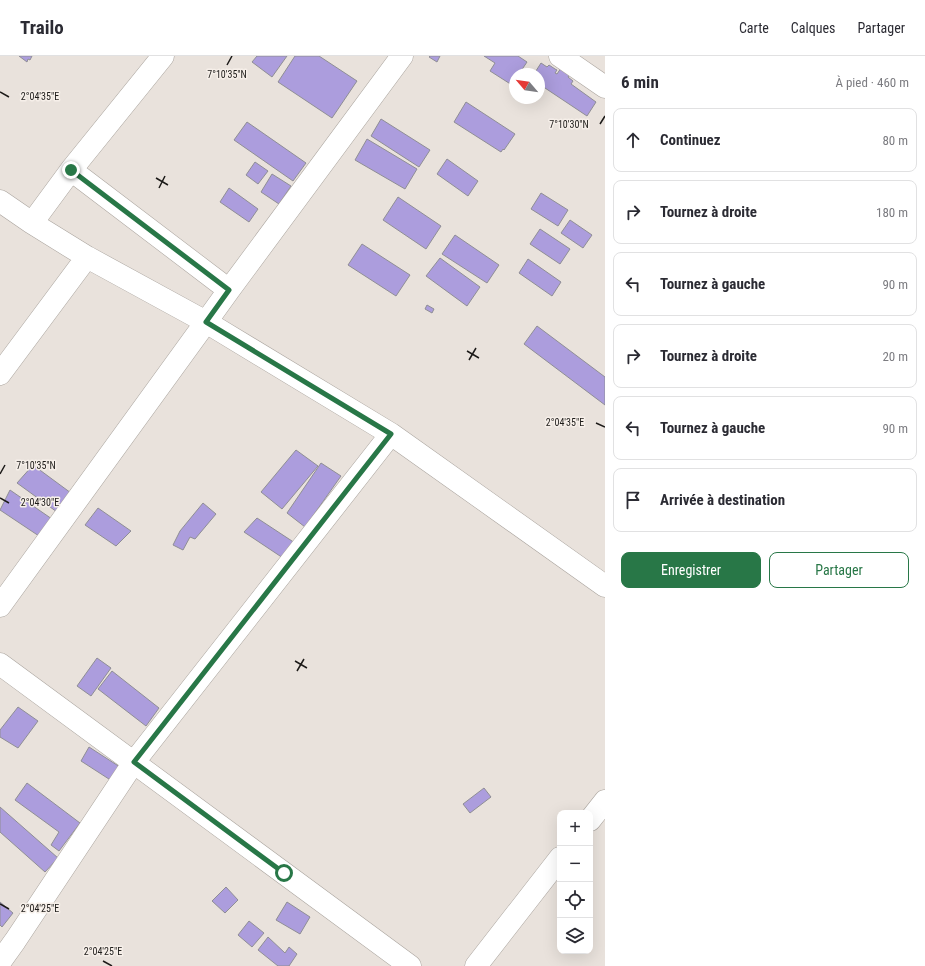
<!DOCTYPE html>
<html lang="fr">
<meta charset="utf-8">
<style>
:root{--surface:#fff;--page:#f2f2f3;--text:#2b2b33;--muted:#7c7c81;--line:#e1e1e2;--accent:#287747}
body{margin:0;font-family:"Roboto Condensed",sans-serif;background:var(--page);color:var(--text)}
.controls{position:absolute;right:12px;bottom:12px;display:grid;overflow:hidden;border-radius:8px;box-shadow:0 4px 16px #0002}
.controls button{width:36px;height:36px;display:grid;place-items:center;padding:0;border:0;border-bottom:1px solid var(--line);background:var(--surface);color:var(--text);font:20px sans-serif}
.compass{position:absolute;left:509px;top:12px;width:36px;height:36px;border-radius:50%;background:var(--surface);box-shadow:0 4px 16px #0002;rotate:299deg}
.stop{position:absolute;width:12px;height:12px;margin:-9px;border:3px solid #287747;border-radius:50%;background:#fff}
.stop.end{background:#287747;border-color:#fff;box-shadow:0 1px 4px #0008}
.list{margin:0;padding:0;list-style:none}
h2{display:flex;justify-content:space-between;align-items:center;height:52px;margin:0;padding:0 16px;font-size:17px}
h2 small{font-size:13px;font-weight:400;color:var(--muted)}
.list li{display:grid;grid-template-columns:26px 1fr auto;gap:12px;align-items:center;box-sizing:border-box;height:64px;margin:0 8px 8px;padding:0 8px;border:1px solid var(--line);border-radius:8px}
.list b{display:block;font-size:15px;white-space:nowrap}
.list em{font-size:13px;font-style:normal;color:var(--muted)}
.actions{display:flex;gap:8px;padding:12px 16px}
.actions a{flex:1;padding:9px 0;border:1px solid var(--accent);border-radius:8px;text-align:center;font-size:14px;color:var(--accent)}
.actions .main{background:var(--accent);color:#fff}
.icon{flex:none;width:22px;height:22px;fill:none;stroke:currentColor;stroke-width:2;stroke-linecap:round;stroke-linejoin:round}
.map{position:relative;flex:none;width:605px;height:910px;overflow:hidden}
header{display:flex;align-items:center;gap:24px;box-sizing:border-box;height:56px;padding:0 20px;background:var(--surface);border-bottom:1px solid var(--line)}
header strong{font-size:19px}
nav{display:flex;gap:22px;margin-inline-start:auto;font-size:14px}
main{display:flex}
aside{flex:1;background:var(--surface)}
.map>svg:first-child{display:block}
</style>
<header>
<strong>Trailo</strong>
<nav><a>Carte</a><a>Calques</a><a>Partager</a></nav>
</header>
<main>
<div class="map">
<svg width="605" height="910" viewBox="0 0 605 910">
<rect width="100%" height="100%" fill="#e9e2dc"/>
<!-- building -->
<path fill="#ac9ddd" stroke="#8f8e95" d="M19,0H32L30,4L28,3L27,6Z
M257,0H287L272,21L252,6Z
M295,0H319L357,25L332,62L278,26Z
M430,0H440L437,6L429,1Z
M484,0H518L527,6L519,18H515V24L512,29L490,15L495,7Z
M541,7L547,11L549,9L555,13L557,14L555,17L557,18L561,12L570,18L568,21L573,25L571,28L596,46L587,60L539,28V18H534Z
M466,46L515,78L504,94L503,93L501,96L454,66Z
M381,63L430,94L419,111L371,80Z
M247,66L306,107L293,125L234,84Z
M367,83L417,113L405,133L355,104Z
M447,103L478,125L468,140L437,118Z
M255,106L268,115L258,128L246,119Z
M272,118L291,130L279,148L261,136Z
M229,132L258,153L249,166L220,146Z
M541,137L568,154L558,170L531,153Z
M398,141L441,170L426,193L383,164Z
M570,164L592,179L583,192L561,177Z
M540,173L570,193L560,208L530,188Z
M455,179L499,209L487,227L442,198Z
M362,188L410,219L396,240L348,209Z
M440,202L480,231L467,250L426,220Z
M528,203L561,226L552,240L519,217Z
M427,249L434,253L432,257L425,253Z
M537,270L605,321V349L524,288Z
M296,394L318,410L282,453L261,436Z
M321,407L341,420L305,471L287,457Z
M33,409L71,437L57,456L17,427Z
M10,434L52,463L39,480L0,454Z
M203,447L216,458L195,483L190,481L183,494L173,489L180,475Z
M98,452L131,475L116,490L85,469Z
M257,462L295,487L283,502L244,476Z
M97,602L111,612L91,640L77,630Z
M112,615L159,652L146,670L98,633Z
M18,651L38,665L18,692L0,681V674Z
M89,691L120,711L112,725L81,705Z
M27,727L80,767L59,795L51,789L59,776L15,744Z
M484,732L491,741L470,757L463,748Z
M0,751L58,802L45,816L0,776Z
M226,831L238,844L225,857L212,845Z
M0,846L13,857L2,871L0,869Z
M287,846L310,861L300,878L276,864Z
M249,865L264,877L252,891L238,879Z
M268,881L285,897L289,891L297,898L289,910H278L258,894Z"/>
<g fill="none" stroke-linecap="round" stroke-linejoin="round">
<defs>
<path id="minor" d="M560,0L605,31
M71,114L229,234
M0,145L32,167L87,201L206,266L391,378L605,530
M32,167L71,114L163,0
M0,318L87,201
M0,550L206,266L229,234L402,0
M0,608L410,910
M590,764L605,745
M0,906L15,885L134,706L391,378
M476,910L560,802"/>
</defs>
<!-- minor casing -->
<use href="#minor" stroke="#aaa49e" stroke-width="23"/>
<!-- minor -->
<use href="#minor" stroke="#fff" stroke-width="22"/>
</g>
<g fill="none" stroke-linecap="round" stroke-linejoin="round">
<!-- route -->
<path stroke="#287747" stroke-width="5" d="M71,114L229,234L206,266L391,378L134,706L284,817"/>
</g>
<!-- ticks -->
<path fill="none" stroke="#1d1b19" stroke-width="1.5" d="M227,9L232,0M0,36L9,41M600,68L605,60M156,122L168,129M159,132L165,120M467,295L479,302M469,304L476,292M596,367L605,371M0,418L5,409M0,442L9,447M295,605L307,612M297,615L304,603M0,848L9,853M103,905L112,910"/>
<g font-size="10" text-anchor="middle" fill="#1d1b19" stroke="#f6efe9" stroke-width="3" stroke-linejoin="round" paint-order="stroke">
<text x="227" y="22">7°10'35"N</text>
<text x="40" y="44">2°04'35"E</text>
<text x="569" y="72">7°10'30"N</text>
<text x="565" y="370">2°04'35"E</text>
<text x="36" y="413">7°10'35"N</text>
<text x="40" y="450">2°04'30"E</text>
<text x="40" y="856">2°04'25"E</text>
<text x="103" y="899">2°04'25"E</text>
</g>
</svg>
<div class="controls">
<button>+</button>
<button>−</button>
<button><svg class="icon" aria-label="locate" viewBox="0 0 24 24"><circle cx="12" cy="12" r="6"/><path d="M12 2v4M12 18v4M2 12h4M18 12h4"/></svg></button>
<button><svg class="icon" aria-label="layers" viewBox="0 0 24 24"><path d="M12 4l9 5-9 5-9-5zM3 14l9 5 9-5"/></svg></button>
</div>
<svg class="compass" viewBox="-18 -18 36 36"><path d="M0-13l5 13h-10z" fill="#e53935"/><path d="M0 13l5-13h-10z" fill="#7c7c81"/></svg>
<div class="stop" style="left:284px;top:817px"></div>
<div class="stop end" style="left:71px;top:114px"></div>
</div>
<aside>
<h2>6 min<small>À pied · 460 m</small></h2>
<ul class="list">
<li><svg class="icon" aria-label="ahead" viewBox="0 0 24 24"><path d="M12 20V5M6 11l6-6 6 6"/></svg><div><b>Continuez</b></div><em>80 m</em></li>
<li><svg class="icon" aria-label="right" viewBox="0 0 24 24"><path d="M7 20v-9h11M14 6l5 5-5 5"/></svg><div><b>Tournez à droite</b></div><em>180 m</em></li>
<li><svg class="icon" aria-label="left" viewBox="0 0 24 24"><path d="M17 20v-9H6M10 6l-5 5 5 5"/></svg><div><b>Tournez à gauche</b></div><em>90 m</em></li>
<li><svg class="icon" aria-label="right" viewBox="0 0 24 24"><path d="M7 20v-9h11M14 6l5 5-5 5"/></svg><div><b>Tournez à droite</b></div><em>20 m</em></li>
<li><svg class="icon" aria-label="left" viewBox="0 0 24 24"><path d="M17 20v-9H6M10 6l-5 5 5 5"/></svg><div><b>Tournez à gauche</b></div><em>90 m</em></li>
<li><svg class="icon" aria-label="arrive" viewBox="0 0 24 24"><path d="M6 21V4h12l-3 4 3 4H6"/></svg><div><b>Arrivée à destination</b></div></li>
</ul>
<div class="actions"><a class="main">Enregistrer</a><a>Partager</a></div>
</aside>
</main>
